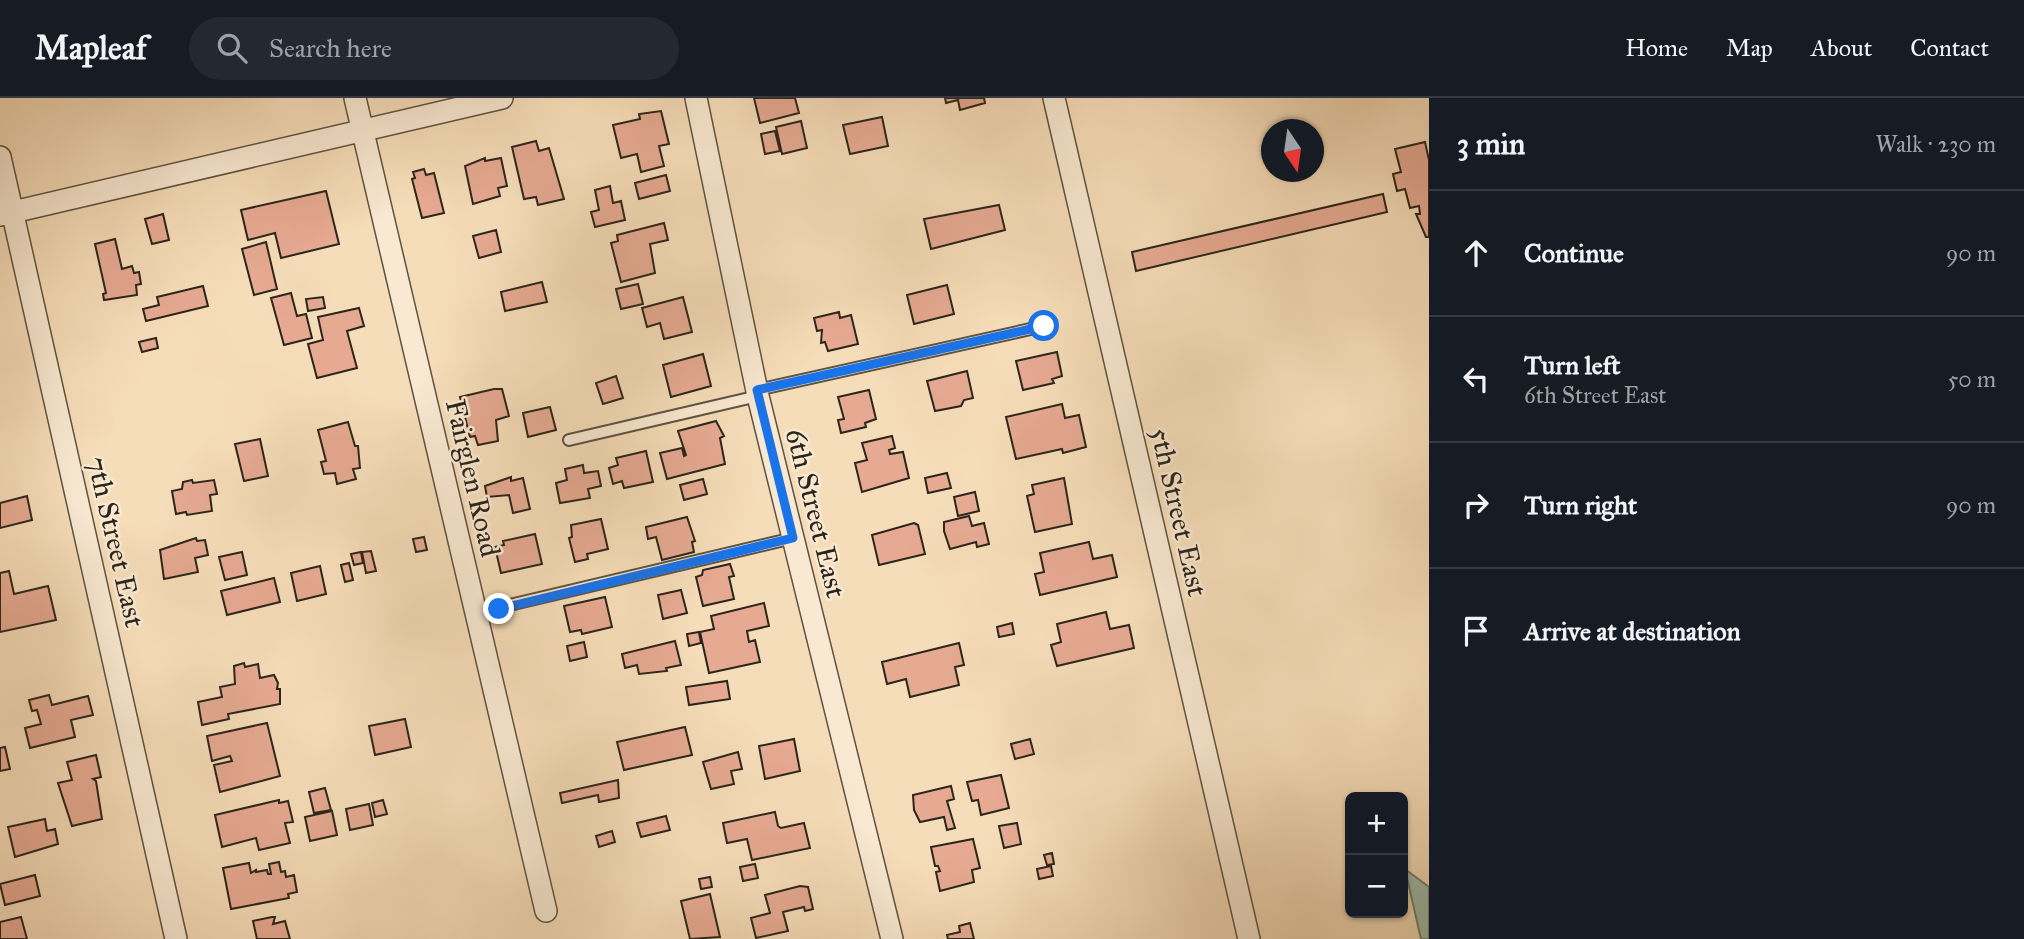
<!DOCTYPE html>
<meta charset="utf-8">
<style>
:root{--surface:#171b24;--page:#242831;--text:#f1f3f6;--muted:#9ea1a6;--line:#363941}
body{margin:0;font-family:"IM FELL Great Primer",serif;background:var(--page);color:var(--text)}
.controls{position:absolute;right:21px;bottom:21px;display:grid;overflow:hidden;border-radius:10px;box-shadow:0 2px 5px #0004}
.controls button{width:63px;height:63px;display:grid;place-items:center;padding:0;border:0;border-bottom:2px solid var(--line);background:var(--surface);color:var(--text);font:35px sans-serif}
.compass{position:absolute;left:1261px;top:21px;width:63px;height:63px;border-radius:50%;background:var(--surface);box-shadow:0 2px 5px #0004;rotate:167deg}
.stop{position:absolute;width:21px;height:21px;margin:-16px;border:5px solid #1a73e8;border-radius:50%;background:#fff}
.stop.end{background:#1a73e8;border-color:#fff;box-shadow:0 2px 7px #0008}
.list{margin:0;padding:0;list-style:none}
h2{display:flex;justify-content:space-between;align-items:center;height:91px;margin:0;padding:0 28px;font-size:30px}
h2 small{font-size:23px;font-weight:400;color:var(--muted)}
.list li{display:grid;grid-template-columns:46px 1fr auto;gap:21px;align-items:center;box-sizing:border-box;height:126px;padding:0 28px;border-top:2px solid var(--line)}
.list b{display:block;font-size:26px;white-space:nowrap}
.list p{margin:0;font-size:23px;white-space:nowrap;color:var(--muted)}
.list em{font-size:23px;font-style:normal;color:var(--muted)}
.icon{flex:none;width:38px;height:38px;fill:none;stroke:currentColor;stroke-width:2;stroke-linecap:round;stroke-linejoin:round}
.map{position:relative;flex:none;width:1429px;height:841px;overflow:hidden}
header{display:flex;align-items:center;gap:42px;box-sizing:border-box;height:98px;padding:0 35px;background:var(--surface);border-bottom:2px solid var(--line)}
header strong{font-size:33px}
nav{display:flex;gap:38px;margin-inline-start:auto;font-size:24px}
.search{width:490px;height:63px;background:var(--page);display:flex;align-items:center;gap:18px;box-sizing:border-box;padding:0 24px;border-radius:38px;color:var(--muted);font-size:26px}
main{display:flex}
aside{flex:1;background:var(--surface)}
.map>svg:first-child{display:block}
</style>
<header>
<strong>Mapleaf</strong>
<div class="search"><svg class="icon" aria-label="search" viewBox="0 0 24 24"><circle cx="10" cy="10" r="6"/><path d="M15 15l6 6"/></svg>Search here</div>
<nav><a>Home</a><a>Map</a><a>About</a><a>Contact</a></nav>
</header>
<main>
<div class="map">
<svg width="1429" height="841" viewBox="0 0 1429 841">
<rect width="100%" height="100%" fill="#f6ddb9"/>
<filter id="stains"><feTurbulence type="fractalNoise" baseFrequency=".00286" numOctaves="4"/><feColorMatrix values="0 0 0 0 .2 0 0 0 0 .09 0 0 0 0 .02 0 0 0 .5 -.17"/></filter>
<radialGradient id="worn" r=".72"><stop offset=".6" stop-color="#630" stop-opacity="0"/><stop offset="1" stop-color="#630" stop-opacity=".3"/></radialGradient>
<!-- water -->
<path fill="#9dbdab" stroke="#708071" stroke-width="2" d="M1405,771L1429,789V841H1421Z"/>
<!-- building -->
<path fill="#e6aa92" stroke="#2c251b" stroke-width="2" d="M754,0H795L799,15L760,25Z
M945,0H984L985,5L960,12L958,2L946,5Z
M661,13L669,46L659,48L664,68L641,74L637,56L621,60L613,27L640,21L639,16Z
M882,19L888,48L850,56L843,27Z
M801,23L807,50L782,56L776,29Z
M775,33L780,53L765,56L761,36Z
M536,43L539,53L549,50L564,101L538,107L536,99L524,101L512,49Z
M1425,44L1429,62V139H1426L1416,116H1420L1419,108L1410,110L1405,91L1397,93L1393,76L1401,74L1395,51Z
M485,60V63L501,60L507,88L498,90L500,98L473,106L465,68Z
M424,71L426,77L434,75L444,115L422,120L412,81L415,80L413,74Z
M666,77L670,93L639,101L635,85Z
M610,88L613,105L621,103L625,122L595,129L591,114L599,112L595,92Z
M326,93L339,146L281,160L275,135L248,142L241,112Z
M1383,96L1387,114L1136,173L1132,154Z
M999,107L1005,132L931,151L924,121Z
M163,116L169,142L152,146L145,121Z
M664,125L668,142L650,146L655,175L621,184L611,145L618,143L617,137Z
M496,132L501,154L479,160L473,138Z
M115,141L122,171L132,168L134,175L139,174L141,186L136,187L137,197L104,202L103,196L106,195L95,146Z
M266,144L277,191L254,197L242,151Z
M542,184L547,204L505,213L501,194Z
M638,186L643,206L621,211L616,191Z
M947,187L954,216L914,226L907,197Z
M203,188L208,208L146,223L143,211L159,207L157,199Z
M291,195L297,218L306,216L312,240L284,247L271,200Z
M323,199L325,210L308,213L306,201Z
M683,199L692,234L664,241L660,225L647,229L642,210Z
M359,210L364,228L347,233L357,270L317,280L308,246L323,242L318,219Z
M839,214L840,220L851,217L858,246L828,253L825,244L821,245L822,232L817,233L814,220Z
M156,240L158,250L142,254L139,244Z
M1057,254L1062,278L1052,281L1054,285L1023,292L1016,263Z
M703,256L711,288L671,299L663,267Z
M967,273L973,300L964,302L961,308L935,313L927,283Z
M616,278L623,300L603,306L596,285Z
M494,291H502L509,318L496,322L498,343L478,347L475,338L470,339L460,299Z
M869,292L876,321L865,325L866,329L841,335L838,322L844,321L838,299Z
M1062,306L1065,320L1079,317L1086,349L1063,355L1062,351L1016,361L1006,319Z
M550,309L556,332L528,339L523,315Z
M716,323L724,338L720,340L725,366L667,381L660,355L682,350L684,358L686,357L678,333Z
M348,324L355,348H358L360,370L353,371L356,381L337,386L335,375L324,376L321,364L326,363L318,332Z
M892,338L895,350L889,352L890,356L903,354L909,380L862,394L855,365L867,362L862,345Z
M260,341L268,378L244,383L235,346Z
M646,353L653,384L624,390L622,383L613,386L609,370L618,367L616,360Z
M583,367L584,375L598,373L601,388L588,391L590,400L560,405L556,385L567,382L565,371Z
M947,375L951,390L928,395L925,380Z
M511,379V383L523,380L530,411L513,415L509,397L487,399L485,388Z
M1064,380L1072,426L1035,434L1027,398L1034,396L1032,387Z
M703,381L707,396L684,402L680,387Z
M192,382L193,385L214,382L217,396L210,397L212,413L187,417L186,414L176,416L172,393L182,391L183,384Z
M975,394L979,413L958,418L954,399Z
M27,398L32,422L0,430V405Z
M969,418L972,428L984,425L989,446L977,449L976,444L950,451L944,433V424Z
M687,419L695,443L692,444L694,454L662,462L656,439L648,441L646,429Z
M601,421L608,451L587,456L588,461L575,464L569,440L572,439L571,427Z
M914,425L918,427L925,456L879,467L872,437Z
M535,436L542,466L501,475L495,449L504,447L503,443Z
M424,439L427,452L416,454L413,441Z
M196,440L197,443L205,442L208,457L195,460L198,474L164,481L160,452Z
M1089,444L1093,461L1112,457L1117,479L1040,497L1035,476L1044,474L1040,455Z
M371,453L376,473L366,475L362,454Z
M242,454L247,477L225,482L219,459Z
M361,454L363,465L354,467L351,456Z
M349,465L353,482L345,484L341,467Z
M730,466L734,478L729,479L734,501L703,508L696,479L702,477L703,472Z
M320,468L326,496L297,503L291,475Z
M9,473L14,496L48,488L56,522L0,534V475Z
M274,480L280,504L227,517L221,493Z
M681,492L687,515L663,521L658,497Z
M605,499L612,529L582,536L581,532L570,534L564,508Z
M764,505L769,528L747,533L749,544L755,542L760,564L709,575L700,534L714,531L711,518Z
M1106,514L1110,531L1129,527L1134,550L1057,568L1051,547L1061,544L1057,526Z
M1012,525L1014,536L999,539L997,529Z
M699,534L701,545L689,548L687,536Z
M675,543L681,567L666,570L667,573L639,576L637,567L625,570L622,556Z
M584,544L587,559L570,563L567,548Z
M959,545L964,567L955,569L959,587L910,599L906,581L887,586L882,564Z
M244,565L245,569L258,566L260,580L274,577L278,585L277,591H280V606L228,616L229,621L202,627L198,604L222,599L220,589L235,586L234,568Z
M727,583L730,601L689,607L686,589Z
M49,597L52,607L88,598L93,617L71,622L75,639L30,650L25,630L41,626L37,612L32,613L29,602Z
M405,621L411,649L375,657L369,628Z
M267,625L280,678L220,694L214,667L232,663L230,658L212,663L207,638Z
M685,629L692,657L624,672L617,644Z
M794,641L800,673L765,681L759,648Z
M1030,641L1034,656L1015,661L1011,646Z
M5,649L10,671L0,673V650Z
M738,654L742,671L731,673L734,686L711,691L703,664Z
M96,657L101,679L93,681L96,683L102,721L72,728L58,685L72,682L67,664Z
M1001,677L1009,710L981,717L978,702L972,703L967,684Z
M618,682L619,700L599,704L598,697L562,705L560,695Z
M951,688L954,701L947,703L955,730L947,732L944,719L920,724L914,712L913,697Z
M325,690L331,712L314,715L309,694Z
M279,702V705L288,703L293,724L285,725L290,745L259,752L256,740L222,749L215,717Z
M383,702L387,716L375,719L372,705Z
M369,706L373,727L350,732L346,711Z
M332,713L337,737L310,743L305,719Z
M775,714L778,728L781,730L804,725L810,750L752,762L747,741L727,745L723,725Z
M666,718L670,732L641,739L637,725Z
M45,721L47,733L55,731L58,746L15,759L8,729Z
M1017,725L1021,746L1004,750L999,728Z
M612,733L615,744L599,749L596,738Z
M973,741L980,770L972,772L974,784L940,793L936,774L940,773L938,768H935L931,749Z
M1052,755L1054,766L1047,767L1044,757Z
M279,764L281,774L285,773L286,779L294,777L297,794L288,796L289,800L231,811L223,770L249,765L251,775L256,772V774L267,772L268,776H271L269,766Z
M755,766L758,780L743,783L740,769Z
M1051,768L1053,778L1039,781L1037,771Z
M35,777L40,798L5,807L0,786Z
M710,779L712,789L701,791L699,781Z
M800,788L808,789L813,811L805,813L804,809L783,814L788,833L756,840L751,820L770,815L765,797Z
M710,796L720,839L690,841L681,803Z
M21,819L27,841H0V824Z
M272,819H275L273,826L285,823L290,841H257L253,823Z
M970,825L974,841H948L947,837L960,834L959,828Z"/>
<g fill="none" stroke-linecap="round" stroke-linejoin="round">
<defs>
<path id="lane" d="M757,292L1044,228
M569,342L758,298
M476,515L793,440"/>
<path id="street" d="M355,0L546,813
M696,0L758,298L892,841
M1054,0L1249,841
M0,59L176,841
M0,117L502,0"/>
</defs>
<!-- lane casing -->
<use href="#lane" stroke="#5e5342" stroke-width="14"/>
<!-- street casing -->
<use href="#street" stroke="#5e5342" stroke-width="24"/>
<!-- lane -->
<use href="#lane" stroke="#f9e9d2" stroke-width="10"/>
<!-- street -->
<use href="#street" stroke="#f9e9d2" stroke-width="21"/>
</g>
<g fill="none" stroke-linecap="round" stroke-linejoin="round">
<!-- route -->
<path stroke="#1a73e8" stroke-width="9" d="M499,511L793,440L757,292L1044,228"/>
</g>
<g text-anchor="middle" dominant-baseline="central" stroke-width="5" stroke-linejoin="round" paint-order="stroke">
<!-- street labels -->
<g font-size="28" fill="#2c251b" stroke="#f9e9d2">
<text transform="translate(473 380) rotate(77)">Fairglen Road</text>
<text transform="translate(1179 414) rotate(77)">5th Street East</text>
<text transform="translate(816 415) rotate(76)">6th Street East</text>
<text transform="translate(116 444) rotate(77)">7th Street East</text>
</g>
</g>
<rect width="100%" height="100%" filter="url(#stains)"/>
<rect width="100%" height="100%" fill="url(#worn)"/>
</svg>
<div class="controls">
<button>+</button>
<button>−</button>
</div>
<svg class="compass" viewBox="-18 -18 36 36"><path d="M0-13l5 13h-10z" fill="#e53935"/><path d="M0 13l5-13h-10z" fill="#9ea1a6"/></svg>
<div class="stop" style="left:1044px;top:228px"></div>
<div class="stop end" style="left:499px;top:511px"></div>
</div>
<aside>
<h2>3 min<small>Walk · 230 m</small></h2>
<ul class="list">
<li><svg class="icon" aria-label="ahead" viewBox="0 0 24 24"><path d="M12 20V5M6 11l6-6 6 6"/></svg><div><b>Continue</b></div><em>90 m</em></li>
<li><svg class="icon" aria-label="left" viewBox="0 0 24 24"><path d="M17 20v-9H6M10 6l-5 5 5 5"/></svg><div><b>Turn left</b><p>6th Street East</p></div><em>50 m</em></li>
<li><svg class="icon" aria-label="right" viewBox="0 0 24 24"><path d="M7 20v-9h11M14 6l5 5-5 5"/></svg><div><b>Turn right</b></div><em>90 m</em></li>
<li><svg class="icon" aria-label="arrive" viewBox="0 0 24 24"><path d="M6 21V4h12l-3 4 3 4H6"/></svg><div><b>Arrive at destination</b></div></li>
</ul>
</aside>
</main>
